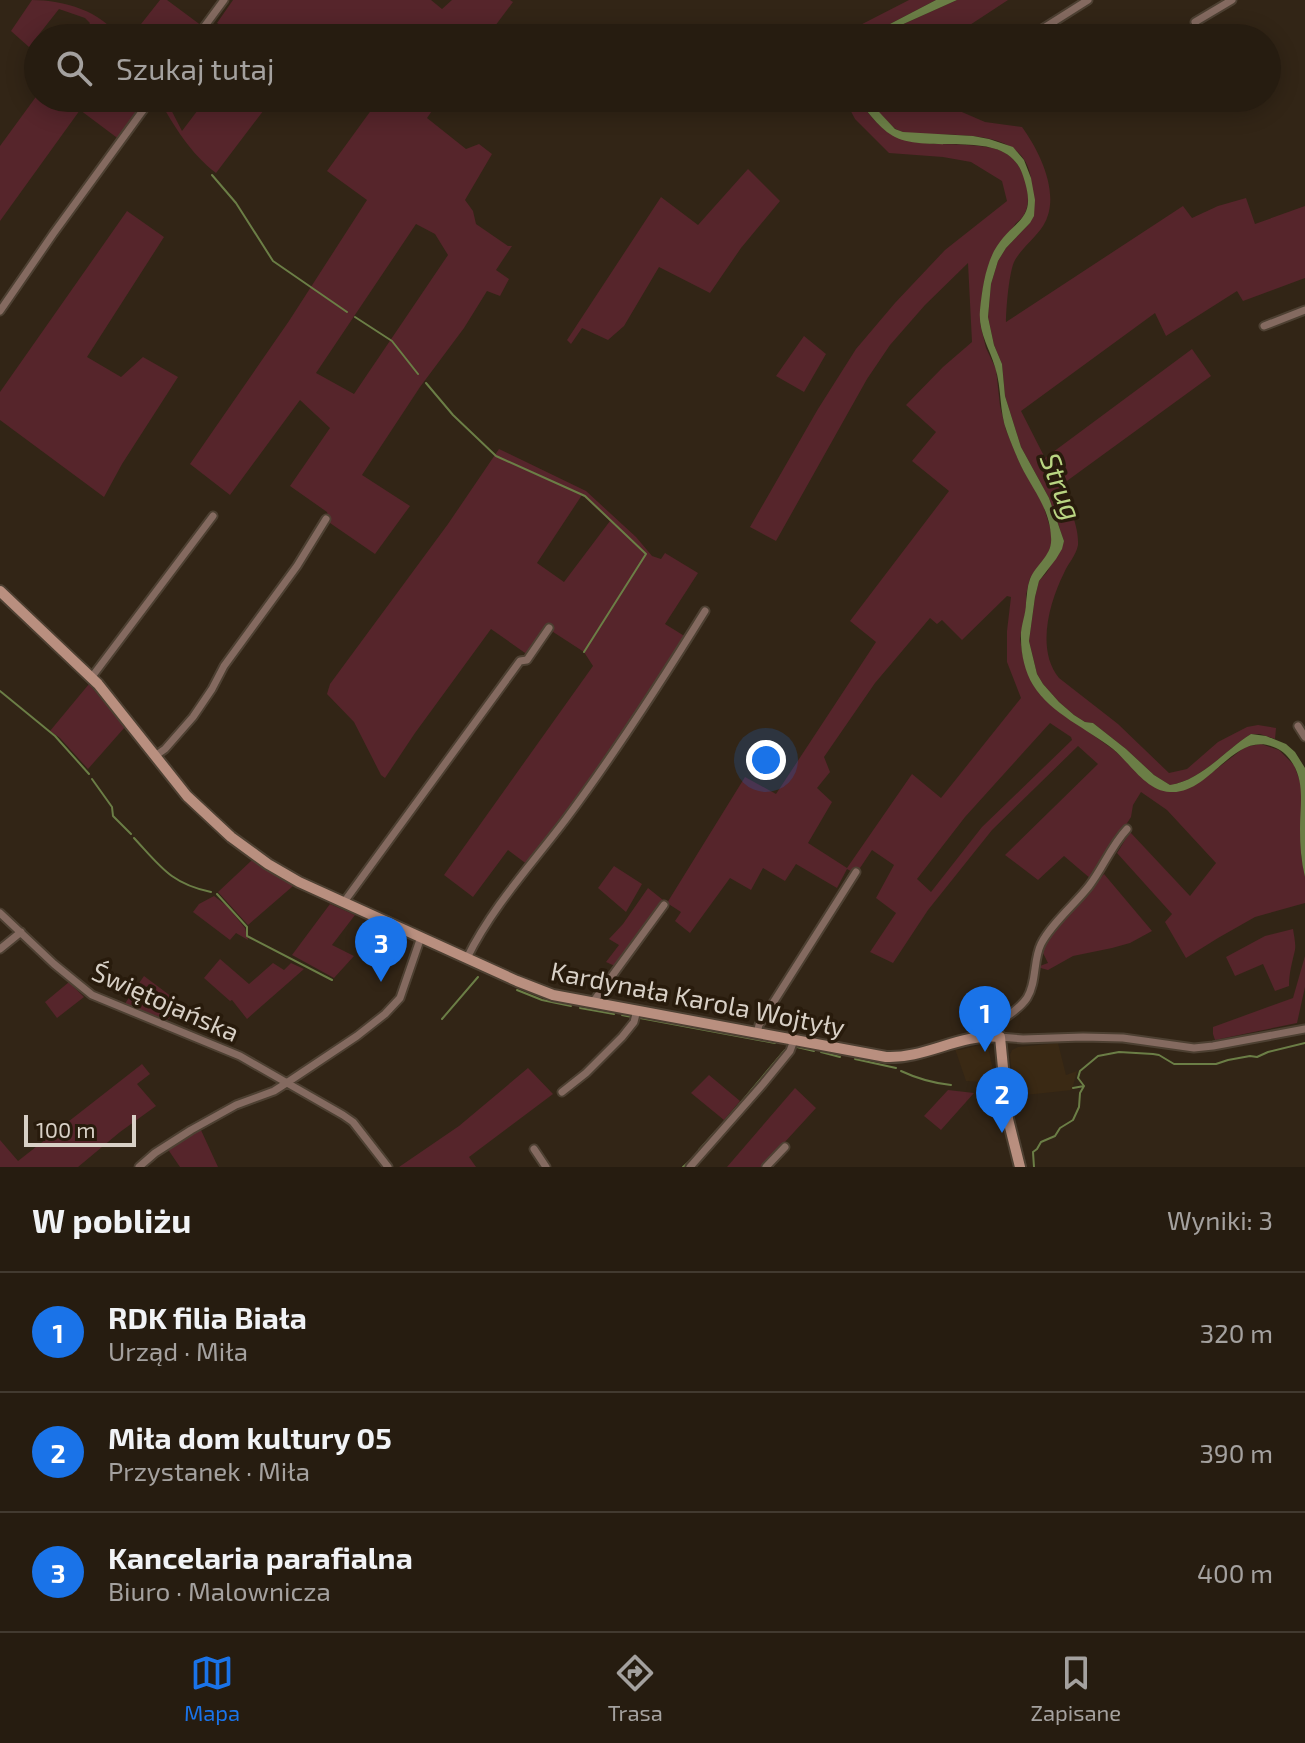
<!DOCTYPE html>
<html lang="pl">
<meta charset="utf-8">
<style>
:root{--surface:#261c10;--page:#2e2519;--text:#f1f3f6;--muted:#a4a19f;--line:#423a30;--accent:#1a73e8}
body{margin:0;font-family:"Exo 2",sans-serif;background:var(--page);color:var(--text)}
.scale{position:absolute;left:24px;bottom:20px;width:112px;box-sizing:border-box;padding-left:8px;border:4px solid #d8d0c6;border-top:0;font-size:22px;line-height:28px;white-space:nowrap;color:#d8d0c6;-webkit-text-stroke:6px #281b0c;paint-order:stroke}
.you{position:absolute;left:766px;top:760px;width:28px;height:28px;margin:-20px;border:6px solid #fff;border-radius:50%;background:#1a73e8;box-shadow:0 0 0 12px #1a73e833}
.badge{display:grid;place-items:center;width:52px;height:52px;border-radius:50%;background:var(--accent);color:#fff;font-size:26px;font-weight:700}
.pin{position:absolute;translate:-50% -66px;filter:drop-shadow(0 2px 4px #0008)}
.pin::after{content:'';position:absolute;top:42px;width:28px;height:24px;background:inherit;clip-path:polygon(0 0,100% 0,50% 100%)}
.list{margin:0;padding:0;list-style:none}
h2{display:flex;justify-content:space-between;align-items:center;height:104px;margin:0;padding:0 32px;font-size:34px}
h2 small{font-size:26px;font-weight:400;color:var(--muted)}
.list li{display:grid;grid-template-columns:52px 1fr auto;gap:24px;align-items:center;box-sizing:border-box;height:120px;padding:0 32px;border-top:2px solid var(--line)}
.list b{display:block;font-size:30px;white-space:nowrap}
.list p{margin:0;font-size:26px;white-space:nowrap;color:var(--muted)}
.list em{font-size:26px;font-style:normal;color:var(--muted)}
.icon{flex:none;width:44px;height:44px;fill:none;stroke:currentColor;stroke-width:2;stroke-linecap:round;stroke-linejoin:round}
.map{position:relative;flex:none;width:1305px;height:1167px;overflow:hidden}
.search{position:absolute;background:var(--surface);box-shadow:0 4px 20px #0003;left:24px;right:24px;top:24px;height:88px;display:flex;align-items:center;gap:20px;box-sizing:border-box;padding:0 28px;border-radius:44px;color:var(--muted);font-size:30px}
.sheet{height:464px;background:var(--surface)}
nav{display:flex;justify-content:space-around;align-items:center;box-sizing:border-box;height:112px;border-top:2px solid var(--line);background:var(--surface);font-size:22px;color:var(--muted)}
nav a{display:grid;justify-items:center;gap:4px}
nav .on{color:var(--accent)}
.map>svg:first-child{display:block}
</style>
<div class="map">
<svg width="1305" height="1167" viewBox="0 0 1305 1167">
<rect width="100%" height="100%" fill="#322516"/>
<!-- built -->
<path fill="#3a2914" d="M987,1043L996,1083L966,1081L955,1049L960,1050Z
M1058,1043L1066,1075L1077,1071L1072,1090L1016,1096V1087L1014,1086L1012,1075L1010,1055L1012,1050L1018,1047Z"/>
<!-- green -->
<path fill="#56252b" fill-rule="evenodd" d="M32,0C64,0 101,11 120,38H80L90,23L85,18L59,9L29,47L11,31Z
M160,0H167L202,26L197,30L188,26L184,31L190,38H130Z
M233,0H431L442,9L452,0H510L513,2L486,38H334L324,31L318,38H239L217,23Z
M909,0H936L863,38H835Z
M957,0H1008L950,38H879L899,26Z
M38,94V98H149L120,140L80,110L0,221V146Z
M158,98H165L182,131L207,98H273L216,173C190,153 174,126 158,98Z
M380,98H441L427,118L466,149L479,144L492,154L465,200L473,211L476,224L508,246H512L496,270L509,279L500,296L487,291L464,328L420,387L362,475L410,506L375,554L330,523L327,512L290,486L330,428L300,400L230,495L190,464L289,321L367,200L327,171ZM416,224L435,234L448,255L354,394L316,373Z
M844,98H858C895,160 934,137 992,148C1000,150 1008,153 1014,160C1028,175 1036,211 1016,223L988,267L982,293L980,323L986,348L996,369L1000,406L1006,430L1021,466L1042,501L1052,534L1051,545L1047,556L1030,578L1026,595L1027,605L1020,638L1023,657L1033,685L1056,709L1114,750L1154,787L1201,781L1245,747L1261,744L1279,750L1294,765L1301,784V855L1305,877V903L1255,917L1218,938L1186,958L1165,922L1172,914L1117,853L1130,832L1190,896L1216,863L1167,810L1141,792L1133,805L1131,817L1091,879L1064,856L1038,880L1005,855L1098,764L1078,746L992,830L928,910L893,963L870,952L896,913L876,898L894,865L872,850L856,874L847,869L837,888L796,864L785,881L763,868L751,890L730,878L690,933L675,921L681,912L667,903L745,777L776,794L876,642L850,621L949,491L912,461L936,432L906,405L943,367L972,342L968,263L925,305L890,345L867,379L776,541L750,527L818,409L856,349L895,303L945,250L1007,201L1002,181L971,162L943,157L889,153L855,119ZM1007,596L1011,597L1007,631V662L1021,698L941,798L912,774L847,868L808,843L832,802L817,788L830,772L824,757L875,683L930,618L937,624L942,620L962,640ZM1050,723L1071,737L1072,740L982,827L931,892L917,879L965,817Z
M866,98H946L941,103L985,122L1022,127C1040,152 1062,196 1043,226C1035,238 1022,248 1015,260C1009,270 1006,310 1006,322L1183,206L1192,218L1218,206L1246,198L1255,224L1305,206V278L1243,301L1237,291L1166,336L1155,313L1021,411L1045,458L1192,349L1211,376L1060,486C1068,504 1079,525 1078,545C1076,556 1068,563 1064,573C1049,603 1036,650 1059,678L1118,724L1169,773L1187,769L1218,742L1247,727L1258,725L1276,728L1275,739L1260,734H1251C1224,751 1202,780 1170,785L1154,775L1126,749L1093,723L1085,722L1074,715L1059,702L1043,684L1037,674L1029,641L1035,597L1039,581L1047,572L1064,541L1049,498L1021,447L1005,396L1002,364L994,345L988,317L991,284L998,261L1006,248L1030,223C1030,209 1032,194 1031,179C1025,132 968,136 933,134C922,134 906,135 896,129C891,126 871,104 866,98Z
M748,169L780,201L741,248L710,293L659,267L624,326L608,340L582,328L571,344L567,340L661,197L698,225Z
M127,211L164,237L87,357L121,377L143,357L178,377L122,464L104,497L0,420V392Z
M804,336L826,354L804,392L776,376Z
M499,449L586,491L636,537L652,556L661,559L665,553L698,573L665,624L686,637L632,723L528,865L508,850L473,897L444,875L593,666L584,652L547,628L528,655L491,629L415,733L385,778L381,775L354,722L327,694L330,684L448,524ZM582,495L610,521L564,582L537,563Z
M89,684L125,727L88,769L60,738L50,731Z
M256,860L293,883V886L248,925L218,892L251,861Z
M614,866L642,884L626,912L598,888Z
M1104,874L1152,931L1130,943L1112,948L1073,956L1048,970L1037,967L1048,963L1042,951L1047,940Z
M648,888L663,900L615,966L606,962L619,945L609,939L623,924Z
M214,896L227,906L245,928L248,940L236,933L230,940L193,912L199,904Z
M330,904L355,915L332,945L354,956L334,978L292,955Z
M1293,929C1294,936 1296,944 1295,950C1292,963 1289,973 1289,986L1275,991L1263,964L1235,976L1226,957L1265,936Z
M1305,956V987L1297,1023L1215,1040L1213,1034V1027L1293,998Z
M220,959L249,984L273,963L284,970L291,963L304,969L247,1019L232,1000L230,1001L204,978Z
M144,976L180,1003L169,1019L164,1021L124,1005Z
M69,982L84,997L57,1018L45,1002Z
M142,1064L150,1074L137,1084L156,1106L120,1132L78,1167H0V1140L18,1161Z
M528,1068L553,1094L469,1157L476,1167H399L459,1126Z
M709,1075L740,1101L724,1120L691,1093Z
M795,1088L816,1108L762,1167H727Z
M948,1090L974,1093L941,1130L924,1116Z
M200,1128L218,1167H180L167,1148Z"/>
<!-- water -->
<path fill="#6b7e46" d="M936,0H957L899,26L879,38H863Z
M858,98H866L895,129L903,132L973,136L989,139L1013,147L1024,160L1031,178L1035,200L1034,216L1030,223L1006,248L998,261L991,284L988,317L994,345L1002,364L1005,396L1021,447L1049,498L1064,541L1062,549L1056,559L1039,581L1035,597L1029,641L1037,674L1043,684L1059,702L1074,715L1085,722L1093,723L1126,749L1154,775L1170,785C1202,780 1224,751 1251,734L1266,736L1286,744L1295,752L1305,768V877C1301,861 1300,845 1300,829C1300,806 1305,784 1293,764C1289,757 1283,751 1276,748C1234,728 1211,795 1170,792C1146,791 1130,763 1113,749C1088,729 1051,714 1033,685C1025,672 1021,654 1021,639C1020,627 1026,615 1026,603C1027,595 1027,587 1030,579C1036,564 1053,555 1051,537C1050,509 1033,490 1021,466C1016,455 1011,443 1007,432C999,412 1002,388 995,367C989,347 978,332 980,310C982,290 985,269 994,251C1014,216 1040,223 1022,173C1005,127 931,155 895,137C881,130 866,111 858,98Z"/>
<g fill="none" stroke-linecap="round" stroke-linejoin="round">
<!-- stream -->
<path stroke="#6b7e46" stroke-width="2" d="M212,175L236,203L273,261L347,312
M355,317L392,341L418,374
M426,383L453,415L496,456L585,496L646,554L584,652
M0,691L55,736L89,774
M92,779L112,807L113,816L131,834
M134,838C160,866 171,884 211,892
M217,894L247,927V936L332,980
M517,990L542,1000L571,1006
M580,1008L614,1014
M622,1015L632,1017
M640,1018L775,1043
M442,1019L478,977
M797,1047L814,1051
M821,1052L840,1057
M855,1059L896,1068
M901,1071C918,1079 932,1083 951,1085
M1073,1088L1084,1086
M722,1125L785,1050
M699,1150L716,1131
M683,1167L691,1160
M1034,1167L1033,1152L1037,1149L1041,1142L1055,1136L1060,1128L1073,1120L1079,1107L1080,1093L1084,1086L1078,1078L1080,1071L1098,1056L1119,1052L1153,1054L1159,1055L1174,1064H1216L1228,1060L1250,1056L1257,1057L1268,1052L1305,1043"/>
<defs>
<path id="street" d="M1195,22L1232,0
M196,38L224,0
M1028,38L1088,0
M0,311L53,234L152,98
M1264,326L1305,310
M91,678L213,516
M1298,726L1305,737
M155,756L165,749L193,717L212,689L224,666L297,566L326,519
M344,902L520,661L527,660L549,628
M0,913L54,964L92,995L240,1056L343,1115L353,1122L388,1167
M0,949L21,932
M467,958C492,907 532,864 566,819C616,752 661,682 705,611
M593,1002L664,905
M757,1033L759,1025L856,872
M991,1036L990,1031C1001,1018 1018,1012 1027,998C1037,982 1033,960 1041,944C1051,924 1075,904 1089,886C1103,868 1111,846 1127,829
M1000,1037L1023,1039L1083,1037L1123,1038L1194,1048L1213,1046L1305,1029
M562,1092L586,1073L622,1037L634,1022L637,1010
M534,1149L546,1167
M139,1167L155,1153L191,1130L236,1105L274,1091L288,1082L357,1036L385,1014L400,998L421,937
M690,1167L763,1084L790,1051L794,1040
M766,1167L785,1147"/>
<path id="secondary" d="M0,591L98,684L187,796L231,837L268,864L299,882L517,981L553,995L886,1057C925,1059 960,1033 1000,1037L1008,1119L1020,1167"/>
</defs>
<!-- street casing -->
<use href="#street" stroke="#4d4032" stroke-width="11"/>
<!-- secondary casing -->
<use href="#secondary" stroke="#4d4032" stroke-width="14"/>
<!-- street -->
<use href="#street" stroke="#846a60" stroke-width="7"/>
<!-- secondary -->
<use href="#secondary" stroke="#b98f7f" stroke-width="10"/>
</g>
<g text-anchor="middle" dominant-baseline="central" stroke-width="7" stroke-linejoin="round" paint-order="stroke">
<!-- street labels -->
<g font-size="26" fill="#d8d0c6" stroke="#281b0c">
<text transform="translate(698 998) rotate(11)">Kardynała Karola Wojtyły</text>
<text transform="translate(166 1001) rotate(24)">Świętojańska</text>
</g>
<!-- water labels -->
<g font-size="28" font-style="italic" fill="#b9d582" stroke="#281b0c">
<text transform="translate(1062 486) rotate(69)">Strug</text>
</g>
</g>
</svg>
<div class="scale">100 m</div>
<div class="you"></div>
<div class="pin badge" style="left:985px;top:1052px">1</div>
<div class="pin badge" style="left:1002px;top:1133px">2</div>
<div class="pin badge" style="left:381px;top:982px">3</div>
<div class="search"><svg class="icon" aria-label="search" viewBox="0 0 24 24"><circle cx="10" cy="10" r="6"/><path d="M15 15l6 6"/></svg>Szukaj tutaj</div>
</div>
<section class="sheet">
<h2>W pobliżu<small>Wyniki: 3</small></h2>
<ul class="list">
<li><span class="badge">1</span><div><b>RDK filia Biała</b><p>Urząd · Miła</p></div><em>320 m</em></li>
<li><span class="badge">2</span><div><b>Miła dom kultury 05</b><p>Przystanek · Miła</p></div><em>390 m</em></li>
<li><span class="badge">3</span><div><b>Kancelaria parafialna</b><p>Biuro · Malownicza</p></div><em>400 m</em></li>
</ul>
</section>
<nav>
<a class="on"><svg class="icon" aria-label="map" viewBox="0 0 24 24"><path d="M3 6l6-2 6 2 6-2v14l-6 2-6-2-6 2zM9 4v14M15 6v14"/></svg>Mapa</a>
<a><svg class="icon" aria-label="directions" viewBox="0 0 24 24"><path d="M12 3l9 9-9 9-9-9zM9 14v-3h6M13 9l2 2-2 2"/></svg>Trasa</a>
<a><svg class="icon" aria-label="saved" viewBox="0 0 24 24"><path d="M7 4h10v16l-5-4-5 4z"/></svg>Zapisane</a>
</nav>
